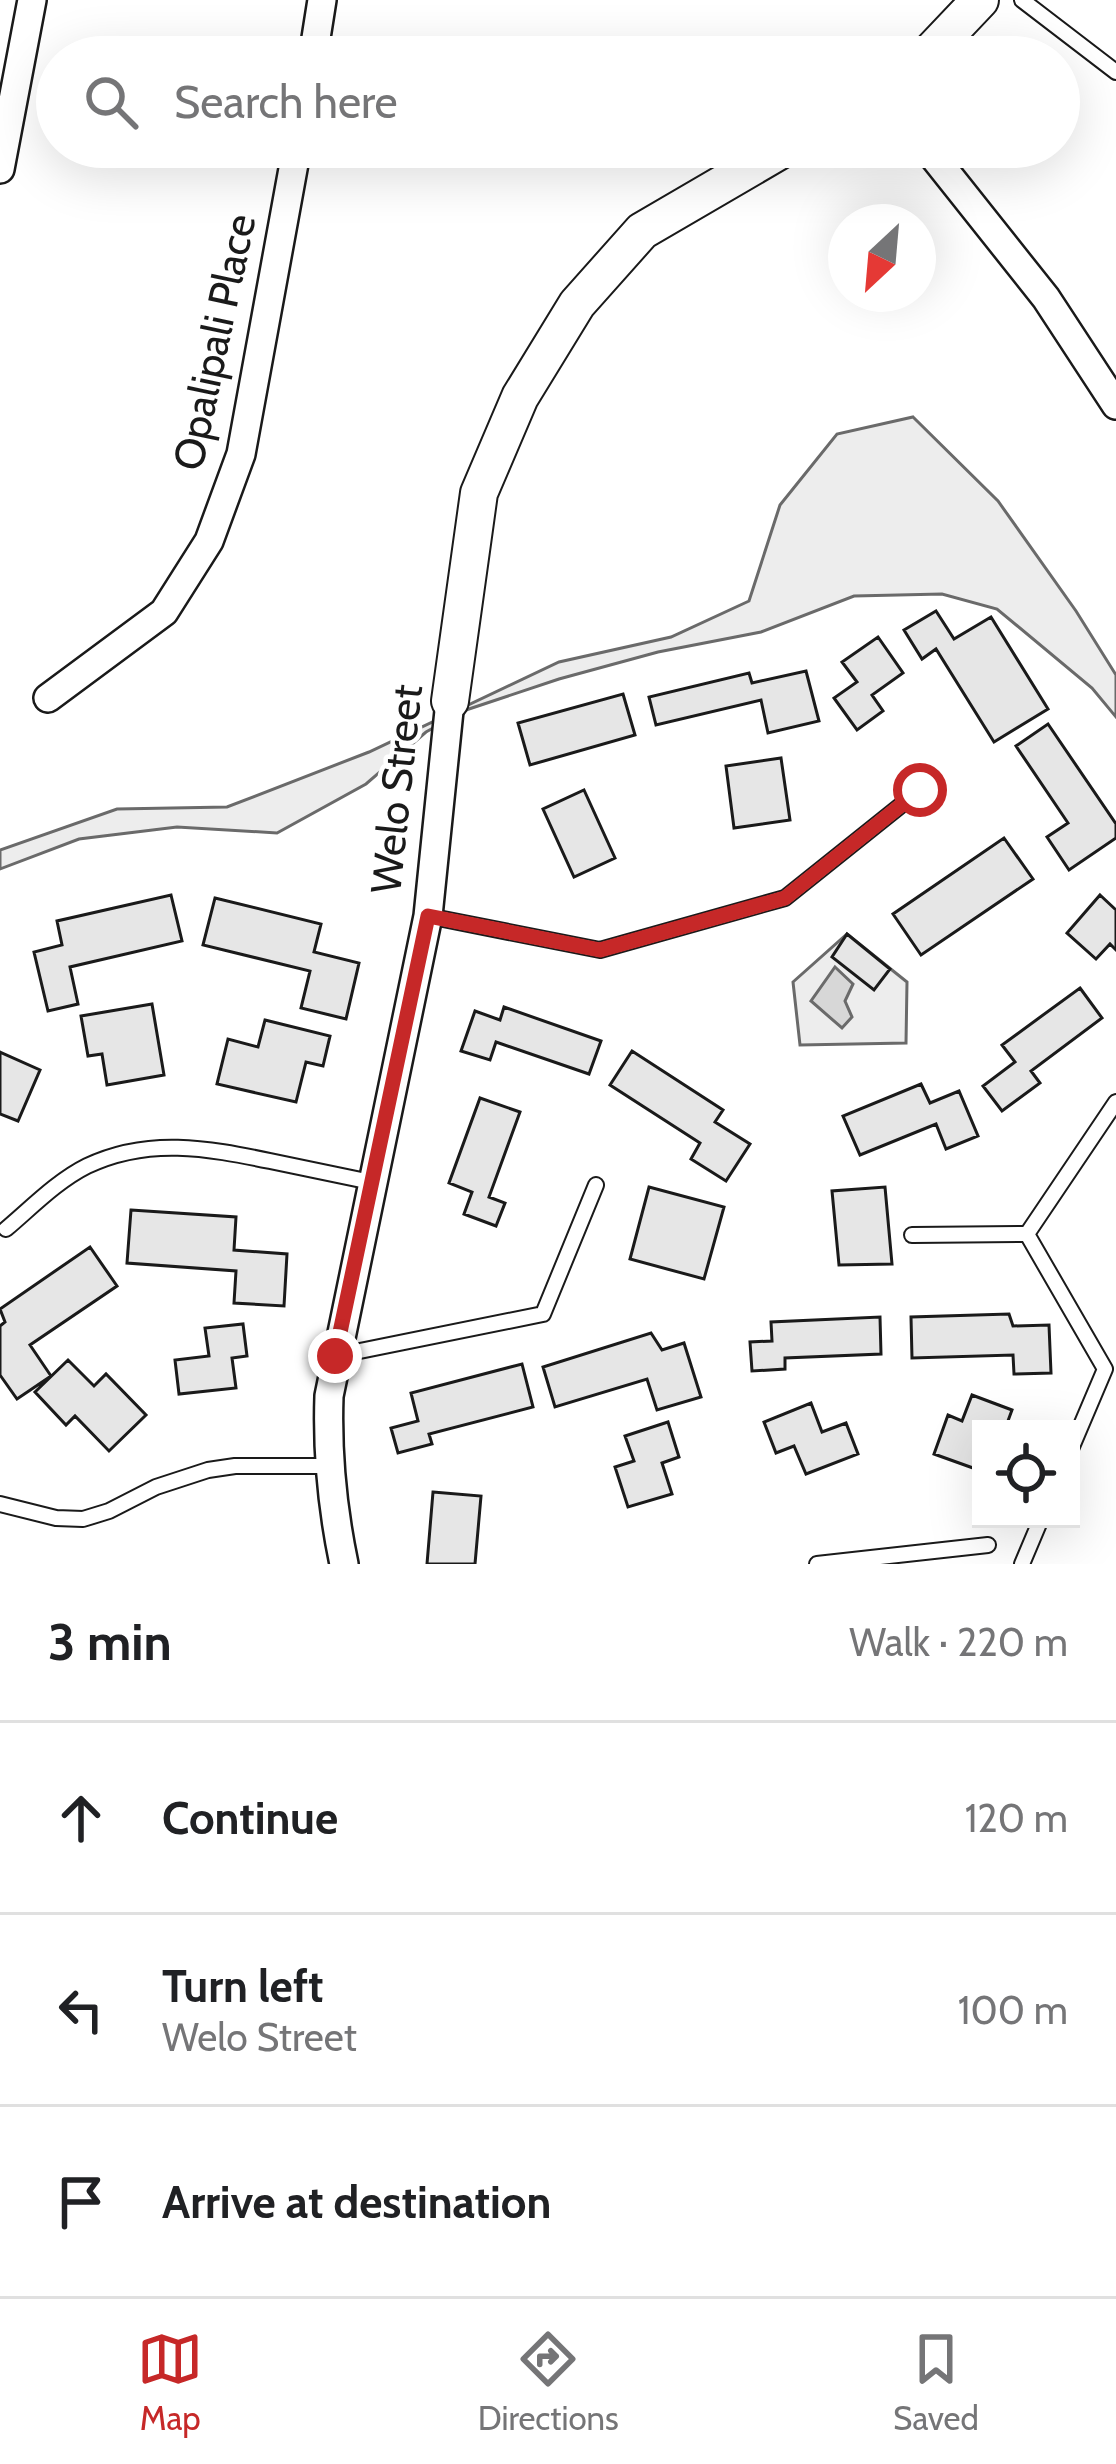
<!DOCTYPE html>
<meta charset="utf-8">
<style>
:root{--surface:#fff;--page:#f6f6f6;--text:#202124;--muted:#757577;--line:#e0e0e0;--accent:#c62828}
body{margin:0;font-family:Cabin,sans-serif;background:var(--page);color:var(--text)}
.controls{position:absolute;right:36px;bottom:36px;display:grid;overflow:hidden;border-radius:0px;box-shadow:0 12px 48px #0002}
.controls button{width:108px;height:108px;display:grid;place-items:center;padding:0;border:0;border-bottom:3px solid var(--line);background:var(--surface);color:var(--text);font:60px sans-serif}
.compass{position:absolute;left:828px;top:204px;width:108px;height:108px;border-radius:50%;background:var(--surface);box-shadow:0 12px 48px #0002;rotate:206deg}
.stop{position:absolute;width:36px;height:36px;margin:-27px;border:9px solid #c62828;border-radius:50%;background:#fff}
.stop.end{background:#c62828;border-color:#fff;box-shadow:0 3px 12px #0008}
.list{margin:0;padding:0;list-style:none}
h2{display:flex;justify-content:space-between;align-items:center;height:156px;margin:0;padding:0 48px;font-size:51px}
h2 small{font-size:39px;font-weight:400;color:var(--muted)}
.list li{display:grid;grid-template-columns:78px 1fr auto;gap:36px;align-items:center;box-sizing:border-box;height:192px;padding:0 48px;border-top:3px solid var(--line)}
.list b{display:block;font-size:45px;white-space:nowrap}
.list p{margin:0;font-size:39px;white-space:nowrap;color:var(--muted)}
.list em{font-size:39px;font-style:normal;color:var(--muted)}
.icon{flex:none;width:66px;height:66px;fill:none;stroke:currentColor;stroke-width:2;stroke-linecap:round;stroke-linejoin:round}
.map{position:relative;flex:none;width:1116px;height:1564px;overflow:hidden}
.search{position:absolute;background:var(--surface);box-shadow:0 12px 48px #0002;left:36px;right:36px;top:36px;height:132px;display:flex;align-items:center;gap:30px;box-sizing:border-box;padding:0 42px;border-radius:66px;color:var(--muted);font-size:45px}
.sheet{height:732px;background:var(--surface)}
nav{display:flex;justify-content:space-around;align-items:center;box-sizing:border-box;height:168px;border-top:3px solid var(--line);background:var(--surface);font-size:33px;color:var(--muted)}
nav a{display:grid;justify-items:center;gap:6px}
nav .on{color:var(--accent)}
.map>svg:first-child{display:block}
</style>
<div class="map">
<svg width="1116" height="1564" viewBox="0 0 1116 1564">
<rect width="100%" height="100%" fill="#fff"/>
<!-- built -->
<path fill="#ededed" stroke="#6a6a6a" stroke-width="3" d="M913,417L998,501L1076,611L1116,675V717L1092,688L997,609L942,594L854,596L761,632L658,652L559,679L466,710L426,732L366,784L277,833L177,827L79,839L0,869V850L117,809L227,807L369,752L559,662L671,637L749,601L780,505L837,434Z
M847,934L907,982L906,1043L800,1045L793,982Z"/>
<!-- water -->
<path fill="#d7d7d7" stroke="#6a6a6a" stroke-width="3" d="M835,967L853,984L845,1001L852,1017L842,1028L811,1001Z"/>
<!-- building -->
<path fill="#e6e6e6" stroke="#1a1a1a" stroke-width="3" d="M936,611L954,639L991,617L1048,709L994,742L936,649L922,659L904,630Z
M878,637L903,673L872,695L883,711L857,730L834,698L857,682L842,662Z
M806,671L819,721L768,733L761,700L656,725L649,697L749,673L752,683Z
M623,694L635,735L530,765L518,723Z
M1048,724L1116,824V838L1069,870L1047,837L1068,823L1016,746Z
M781,758L790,820L734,828L726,766Z
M584,790L615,858L574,877L543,809Z
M1004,838L1033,879L921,955L893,914Z
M171,895L182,941L70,967L78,1004L48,1011L34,952L62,945L57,921Z
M1100,895L1116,910V950L1110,944L1096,959L1067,933Z
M215,898L321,924L314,952L359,963L346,1019L301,1008L310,971L203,945Z
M847,934L890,969L874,990L832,957Z
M1080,988L1102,1018L1031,1071L1040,1083L1002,1111L983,1086L1015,1062L1002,1045Z
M152,1004L164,1075L107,1085L102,1054L88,1056L81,1016Z
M504,1007L601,1041L589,1074L496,1042L490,1060L461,1051L475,1011L500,1020Z
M265,1020L330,1036L323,1066L306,1062L296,1102L217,1084L228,1039L258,1047Z
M632,1051L723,1110L715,1122L750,1144L726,1181L691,1159L700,1143L610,1085Z
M0,1052L40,1070L18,1121L0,1114Z
M921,1084L930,1103L959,1091L978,1136L946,1149L936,1124L860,1155L843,1116Z
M480,1098L520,1112L489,1197L505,1203L496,1226L464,1214L472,1192L449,1183Z
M649,1187L724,1207L704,1279L630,1259Z
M885,1187L892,1264L839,1265L832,1191Z
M131,1210L236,1217L234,1250L287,1254L284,1306L234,1303L236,1271L127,1263Z
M90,1247L117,1286L30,1345L51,1376L17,1399L0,1375V1326L5,1322L0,1309Z
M1009,1314L1013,1326L1049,1325L1051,1373L1014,1374L1013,1355L912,1358L911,1317Z
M880,1317L881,1354L785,1358V1369L752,1371L750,1342L772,1341L771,1322Z
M243,1324L247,1356L232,1358L236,1388L179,1394L175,1360L209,1356L205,1328Z
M651,1333L662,1350L684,1343L701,1397L657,1410L647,1379L555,1407L543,1367Z
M68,1360L94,1386L106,1374L146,1415L109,1451L75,1416L66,1425L35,1392Z
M522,1364L533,1407L429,1434L432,1444L398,1453L391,1428L418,1421L411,1393Z
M972,1395L1012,1410L1005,1429H981V1445L973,1468L934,1454L948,1415L962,1421Z
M811,1403L822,1432L846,1423L858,1454L806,1474L794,1446L776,1453L764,1422Z
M668,1422L679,1457L662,1463L672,1494L628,1507L615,1467L634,1461L625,1436Z
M433,1492L481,1496L475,1564H427Z"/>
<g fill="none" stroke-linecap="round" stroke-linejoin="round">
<defs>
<path id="lane" d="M1022,0L1116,72
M428,916L600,950L785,898L920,790
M6,1229C32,1207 57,1181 87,1166C148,1137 207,1148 270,1161C304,1168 338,1175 371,1182
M1027,1234L1116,1102
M912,1235L1027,1234L1105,1369L1071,1449
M335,1356L543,1314L596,1185
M0,1504L56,1518L83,1519L109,1511L156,1487L208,1470L235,1466H329
M817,1564L988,1545
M1022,1564L1041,1519"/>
<path id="street" d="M313,57L322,0
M926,147L1046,298L1116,405
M0,169L32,0
M48,698L164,612L209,541L241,454L297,147
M344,1564C332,1507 327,1454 329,1396L428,916L450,701"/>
<path id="secondary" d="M926,57L980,0
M450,701L479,493L520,397L577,304L642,231L786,147"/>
</defs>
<!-- lane casing -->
<use href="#lane" stroke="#1a1a1a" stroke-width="18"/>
<!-- street casing -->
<use href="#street" stroke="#1a1a1a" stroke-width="32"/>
<!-- secondary casing -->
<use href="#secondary" stroke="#1a1a1a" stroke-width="40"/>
<!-- lane -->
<use href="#lane" stroke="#fff" stroke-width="14"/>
<!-- street -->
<use href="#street" stroke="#fff" stroke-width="27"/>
<!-- secondary -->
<use href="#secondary" stroke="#fff" stroke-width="36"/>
</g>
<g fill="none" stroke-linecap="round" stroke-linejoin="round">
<!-- route -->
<path stroke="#c62828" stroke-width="15" d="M335,1356L428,916L600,950L785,898L920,790"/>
</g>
<g text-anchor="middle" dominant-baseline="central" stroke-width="9" stroke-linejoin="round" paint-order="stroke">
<!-- street labels -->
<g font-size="42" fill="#1a1a1a" stroke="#fff">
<text transform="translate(214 342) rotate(-78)">Opalipali Place</text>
<text transform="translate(396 789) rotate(-84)">Welo Street</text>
</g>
</g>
</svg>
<div class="controls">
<button><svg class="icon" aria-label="locate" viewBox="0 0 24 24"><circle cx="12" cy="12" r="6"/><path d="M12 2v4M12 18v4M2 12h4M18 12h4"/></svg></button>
</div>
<svg class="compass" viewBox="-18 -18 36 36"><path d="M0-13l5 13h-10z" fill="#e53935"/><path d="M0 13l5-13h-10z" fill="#757577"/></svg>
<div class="stop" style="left:920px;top:790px"></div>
<div class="stop end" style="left:335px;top:1356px"></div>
<div class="search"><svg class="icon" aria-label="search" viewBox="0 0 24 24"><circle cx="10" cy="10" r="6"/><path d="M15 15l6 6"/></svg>Search here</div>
</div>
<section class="sheet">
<h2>3 min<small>Walk · 220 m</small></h2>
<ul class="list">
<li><svg class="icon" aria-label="ahead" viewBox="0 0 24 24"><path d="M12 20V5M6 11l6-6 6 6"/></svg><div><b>Continue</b></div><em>120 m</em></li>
<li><svg class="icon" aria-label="left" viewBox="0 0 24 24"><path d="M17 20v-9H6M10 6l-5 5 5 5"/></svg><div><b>Turn left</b><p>Welo Street</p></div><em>100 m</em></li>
<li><svg class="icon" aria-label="arrive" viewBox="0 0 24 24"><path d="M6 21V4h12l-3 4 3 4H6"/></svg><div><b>Arrive at destination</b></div></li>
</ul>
</section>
<nav>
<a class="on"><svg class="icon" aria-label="map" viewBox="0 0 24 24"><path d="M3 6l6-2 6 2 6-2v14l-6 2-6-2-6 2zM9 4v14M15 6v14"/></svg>Map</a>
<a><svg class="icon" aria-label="directions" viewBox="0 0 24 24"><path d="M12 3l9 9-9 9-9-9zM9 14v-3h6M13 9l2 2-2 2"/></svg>Directions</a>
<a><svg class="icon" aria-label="saved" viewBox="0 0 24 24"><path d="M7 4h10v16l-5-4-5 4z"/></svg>Saved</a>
</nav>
